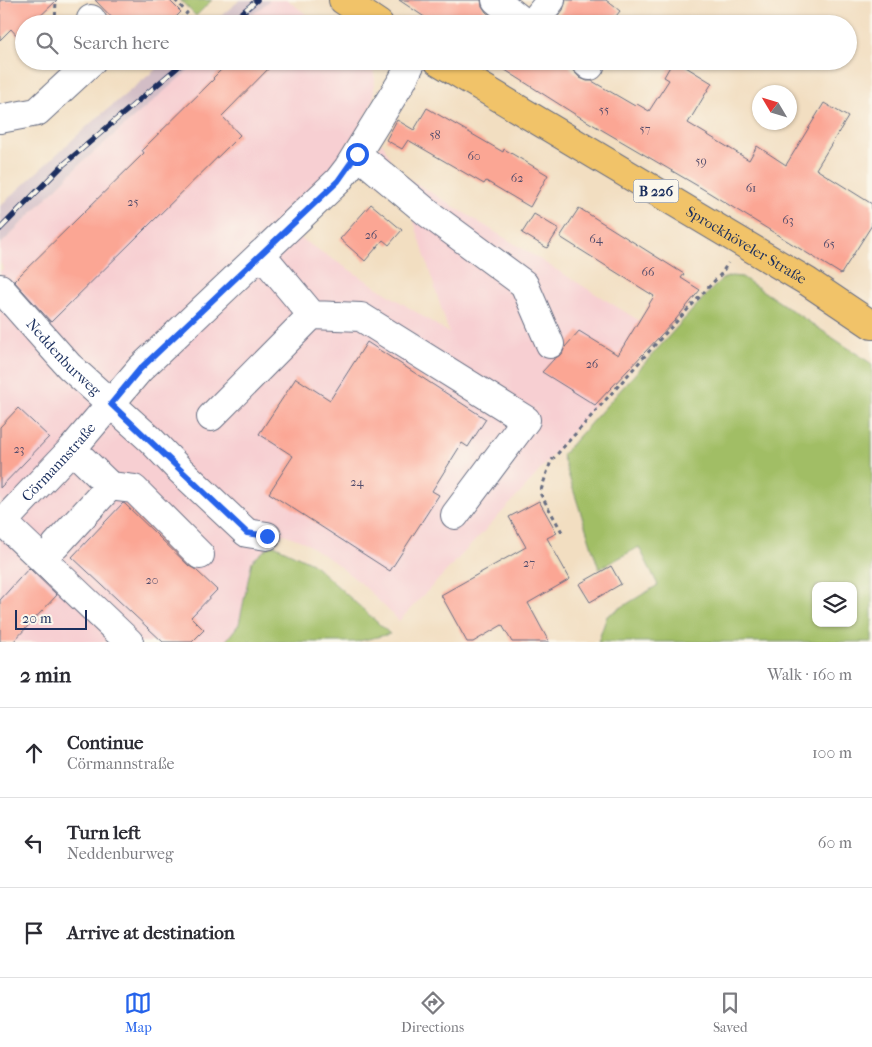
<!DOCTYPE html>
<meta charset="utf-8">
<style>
:root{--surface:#fff;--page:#f2f2f3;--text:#2b2b33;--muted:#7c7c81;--line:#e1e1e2;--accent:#2563eb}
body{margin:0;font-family:"IM FELL French Canon",serif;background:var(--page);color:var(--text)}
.controls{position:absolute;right:15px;bottom:15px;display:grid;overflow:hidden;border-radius:10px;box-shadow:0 1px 4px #0004}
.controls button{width:45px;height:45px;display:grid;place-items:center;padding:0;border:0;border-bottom:1px solid var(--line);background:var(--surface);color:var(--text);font:25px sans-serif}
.compass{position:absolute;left:752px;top:85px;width:45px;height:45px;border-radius:50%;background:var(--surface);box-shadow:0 1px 4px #0004;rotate:308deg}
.scale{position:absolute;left:15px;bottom:12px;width:72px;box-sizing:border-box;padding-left:5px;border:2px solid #1b2f5e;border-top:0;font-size:14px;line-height:18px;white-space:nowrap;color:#1b2f5e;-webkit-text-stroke:4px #fbf7ec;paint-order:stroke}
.stop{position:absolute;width:15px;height:15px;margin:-11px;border:4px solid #2563eb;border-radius:50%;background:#fff}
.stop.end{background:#2563eb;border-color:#fff;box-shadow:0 1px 5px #0008}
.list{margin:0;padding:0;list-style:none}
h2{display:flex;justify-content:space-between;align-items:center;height:65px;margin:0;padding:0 20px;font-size:21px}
h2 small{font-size:16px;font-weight:400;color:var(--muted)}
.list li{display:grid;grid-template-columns:32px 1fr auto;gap:15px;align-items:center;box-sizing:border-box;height:90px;padding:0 20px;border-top:1px solid var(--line)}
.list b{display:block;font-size:19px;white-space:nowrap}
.list p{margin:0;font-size:16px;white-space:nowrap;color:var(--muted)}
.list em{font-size:16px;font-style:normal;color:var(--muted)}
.icon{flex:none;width:28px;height:28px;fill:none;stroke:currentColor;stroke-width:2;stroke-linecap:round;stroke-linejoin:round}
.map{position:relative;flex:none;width:872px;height:642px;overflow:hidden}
.search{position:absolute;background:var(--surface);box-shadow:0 1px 4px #0004;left:15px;right:15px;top:15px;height:55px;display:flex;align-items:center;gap:12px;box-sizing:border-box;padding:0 18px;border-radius:28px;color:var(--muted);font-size:19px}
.sheet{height:335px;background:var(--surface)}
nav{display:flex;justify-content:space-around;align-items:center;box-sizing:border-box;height:70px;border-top:1px solid var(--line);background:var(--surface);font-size:14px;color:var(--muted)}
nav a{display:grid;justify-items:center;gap:2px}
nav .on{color:var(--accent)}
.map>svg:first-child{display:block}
</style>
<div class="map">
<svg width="872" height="642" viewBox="0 0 872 642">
<rect width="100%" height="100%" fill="#fbf7ec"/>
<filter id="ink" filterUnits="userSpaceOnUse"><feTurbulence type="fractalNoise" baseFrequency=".02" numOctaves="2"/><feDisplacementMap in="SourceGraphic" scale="10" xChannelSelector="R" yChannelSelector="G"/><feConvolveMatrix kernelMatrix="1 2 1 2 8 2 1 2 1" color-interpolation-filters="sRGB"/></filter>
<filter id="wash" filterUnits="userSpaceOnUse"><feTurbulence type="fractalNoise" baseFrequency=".0096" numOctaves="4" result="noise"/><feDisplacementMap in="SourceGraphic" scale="20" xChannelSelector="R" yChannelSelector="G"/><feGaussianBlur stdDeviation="1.12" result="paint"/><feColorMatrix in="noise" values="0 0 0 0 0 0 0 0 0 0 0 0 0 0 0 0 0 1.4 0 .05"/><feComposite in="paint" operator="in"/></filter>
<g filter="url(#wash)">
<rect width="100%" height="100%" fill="#f2dec1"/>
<!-- built -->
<path fill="#f7cfd2" d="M270,0H288L318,24H242Z
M198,61H371L375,80L373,100L369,110L333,168L298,201L301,239L449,333L411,212L365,170L382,142L396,171L661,334L595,405L525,488L399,621L363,585L334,562L304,542L284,534L252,561L239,624L225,642H0V271L3,269L0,262V245L79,165Z"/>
<!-- industrial -->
<path fill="#d2bdc6" d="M240,0H270L242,24H211Z
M166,61H199L79,165L0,245V206L92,122Z"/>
<!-- green -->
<path fill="#a1be65" stroke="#5e7662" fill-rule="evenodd" d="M180,0H212L196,16Z
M731,276L742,277L872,364V642H598L607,616L658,585L639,547L599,569L562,455L706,295L722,279ZM816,586H853V623H816Z
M272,544L312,563L390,634L355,642H225L239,624L252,561Z"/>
<g id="blocks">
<!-- building -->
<path fill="#fba694" d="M0,0H57L32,24H24V32L18,37L11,29L0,40Z
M95,0H169L181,12L169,24H118Z
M399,0H481L482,6L486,12L501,24H435Z
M566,0H606L620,11L610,24H552L563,10Z
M230,61H276L222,116L240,135L51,322L14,281L144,153L142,150L214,79L213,78Z
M491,61H569L570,67L580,78L587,81H592L635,106L637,104L649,111L669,80L664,77L673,61H676L712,83L688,123L749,160L757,146L786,165L824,103L848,117L816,169L872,204V225L841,274L703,189L573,113Z
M427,108L503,152L504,149L548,175L530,207L486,181L484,184L408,140L402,149L386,140L397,120L414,130Z
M371,204L402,230L389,245L383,240L365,261L340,239Z
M579,208L684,274L681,278L700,290L676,319L595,405L542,372L554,359L562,354L565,347L579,331L618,355L654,296L560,237Z
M534,214L559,229L547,248L522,233Z
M367,342L486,419L468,447L462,443L432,491L439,495L390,571L269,493L293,456L259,434L296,378L330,400Z
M18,408L49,437L0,488V427Z
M539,501L557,533L547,538L570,579L528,603L549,642H512L502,625L473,642H467L441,595L526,547L509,517Z
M123,503L125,504L189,566L196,570L217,590L191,617L204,630L192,642H163L72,557Z
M611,566L621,584L590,602L579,584Z
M29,568L57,595L13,642H0V600Z"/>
</g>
</g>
<g filter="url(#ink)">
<use href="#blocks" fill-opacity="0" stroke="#666c81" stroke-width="1"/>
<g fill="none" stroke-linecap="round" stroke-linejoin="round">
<defs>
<g id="minor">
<path d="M496,0L526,24"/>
<path d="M91,19L94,24"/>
<path d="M532,24L551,0"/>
<path d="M584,61L590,66"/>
<path d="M0,119L37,112L92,61"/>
<path d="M357,154L429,214L524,284L550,344"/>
<path d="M261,254L312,315L361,317L526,420L455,515"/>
<path id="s1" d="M0,288L69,366L150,439L180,470L247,533L267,536"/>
<path d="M211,417L312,315"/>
<path d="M72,449L110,486"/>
<path d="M3,522L129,642"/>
<path id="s2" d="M0,525L72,449L140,369L338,181L348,168L402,81L412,61"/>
<path d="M56,545L110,486L134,489L200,555"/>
</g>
<g id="major">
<path d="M343,0L379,24"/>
<path id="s3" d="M438,61L808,282L872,325"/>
</g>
</defs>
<!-- minor casing -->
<use href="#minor" stroke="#666c81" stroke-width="30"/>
<!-- major casing -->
<use href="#major" stroke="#666c81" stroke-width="30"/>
<!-- path -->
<path stroke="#666c81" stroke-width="3" stroke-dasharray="4 4" stroke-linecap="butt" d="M175,0L187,13L175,24
M55,24L56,0
M562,532L540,493L551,461L661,338L721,274L728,263"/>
<!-- minor -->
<use href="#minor" stroke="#fff" stroke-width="28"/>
<!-- major -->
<use href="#major" stroke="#f1c369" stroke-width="28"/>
<defs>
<path id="rail" d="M229,24L257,0
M0,229L63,165L185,61"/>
</defs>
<!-- rail casing -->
<use href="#rail" stroke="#1b2f5e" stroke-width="5.5"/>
<!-- rail -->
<use href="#rail" stroke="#fbf7ec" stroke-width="4" stroke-dasharray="11" stroke-linecap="butt"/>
</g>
</g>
<g fill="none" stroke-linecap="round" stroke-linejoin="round" filter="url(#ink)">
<!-- route -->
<path stroke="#2563eb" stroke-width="6" d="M267,536L247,533L111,404L140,369L338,181L357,154"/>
</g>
<g text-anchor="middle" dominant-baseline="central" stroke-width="4" stroke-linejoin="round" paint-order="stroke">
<!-- number labels -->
<g font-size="12" fill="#534d6c">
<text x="604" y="110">55</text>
<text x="645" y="129">57</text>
<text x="435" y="135">58</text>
<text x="474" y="156">60</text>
<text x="701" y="161">59</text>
<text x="517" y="178">62</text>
<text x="751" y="188">61</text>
<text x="133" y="202">25</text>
<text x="788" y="220">63</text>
<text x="371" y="235">26</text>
<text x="596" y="239">64</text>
<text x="829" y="244">65</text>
<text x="648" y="272">66</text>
<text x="592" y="364">26</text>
<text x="19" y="449">23</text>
<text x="357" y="482">24</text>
<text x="529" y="563">27</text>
<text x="152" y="580">20</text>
</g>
<!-- shield labels -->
<rect fill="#fbf7ec" stroke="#5e6b89" stroke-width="1" x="633.5" y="179.5" width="45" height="23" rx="4"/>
<g font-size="14" font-weight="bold" fill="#1b2f5e">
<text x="656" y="191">B 226</text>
</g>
<!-- street labels -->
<g font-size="15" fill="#1b2f5e" stroke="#fbf7ec">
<text stroke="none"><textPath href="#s3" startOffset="359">Sprockhöveler Straße</textPath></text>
<text stroke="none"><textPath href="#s1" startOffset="94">Neddenburweg</textPath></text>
<text stroke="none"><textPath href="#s2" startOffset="86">Cörmannstraße</textPath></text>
</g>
</g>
</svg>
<div class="controls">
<button><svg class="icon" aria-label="layers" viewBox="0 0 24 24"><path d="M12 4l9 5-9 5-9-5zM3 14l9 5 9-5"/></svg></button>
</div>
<svg class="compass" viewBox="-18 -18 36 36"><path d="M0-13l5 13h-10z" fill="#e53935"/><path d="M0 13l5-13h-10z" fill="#7c7c81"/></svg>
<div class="scale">20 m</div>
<div class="stop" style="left:357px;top:154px"></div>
<div class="stop end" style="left:267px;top:536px"></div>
<div class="search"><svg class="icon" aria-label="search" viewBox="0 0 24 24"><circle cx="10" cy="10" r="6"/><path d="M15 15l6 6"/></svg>Search here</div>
</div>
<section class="sheet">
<h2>2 min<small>Walk · 160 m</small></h2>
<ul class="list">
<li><svg class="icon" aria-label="ahead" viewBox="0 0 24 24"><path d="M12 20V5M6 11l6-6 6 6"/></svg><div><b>Continue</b><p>Cörmannstraße</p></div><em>100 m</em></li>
<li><svg class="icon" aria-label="left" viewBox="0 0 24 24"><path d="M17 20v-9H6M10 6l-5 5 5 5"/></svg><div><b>Turn left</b><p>Neddenburweg</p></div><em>60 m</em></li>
<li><svg class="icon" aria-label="arrive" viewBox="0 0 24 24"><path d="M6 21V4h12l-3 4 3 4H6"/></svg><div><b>Arrive at destination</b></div></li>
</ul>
</section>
<nav>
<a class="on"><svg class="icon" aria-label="map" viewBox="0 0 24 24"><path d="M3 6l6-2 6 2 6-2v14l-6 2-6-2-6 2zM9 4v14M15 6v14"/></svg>Map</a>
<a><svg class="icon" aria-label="directions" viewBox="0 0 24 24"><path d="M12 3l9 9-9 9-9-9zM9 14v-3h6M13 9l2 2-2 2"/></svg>Directions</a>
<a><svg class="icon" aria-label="saved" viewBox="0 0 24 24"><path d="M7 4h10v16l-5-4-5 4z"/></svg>Saved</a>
</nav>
